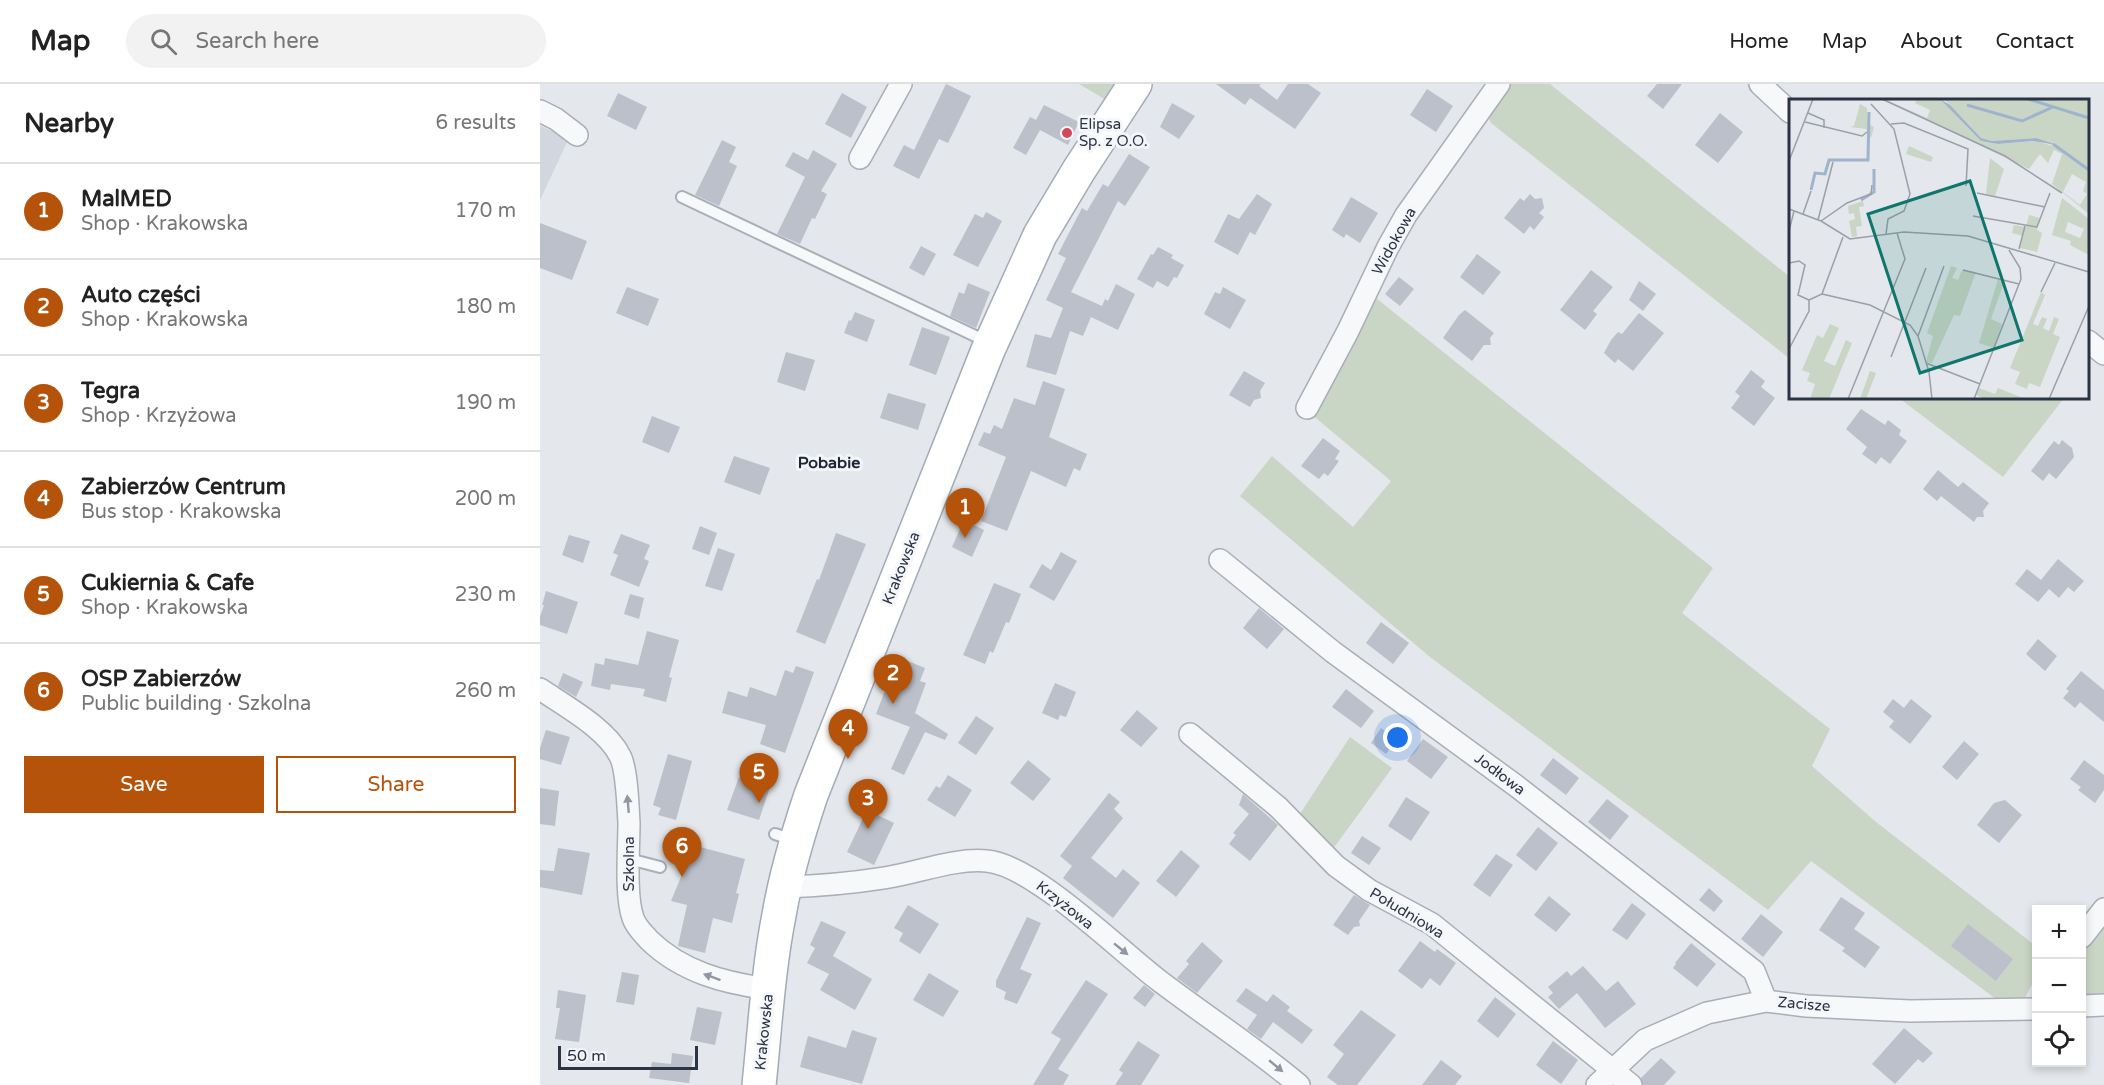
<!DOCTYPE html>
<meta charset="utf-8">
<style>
:root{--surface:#fff;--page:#f2f2f2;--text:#222;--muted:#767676;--line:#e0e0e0;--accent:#b45309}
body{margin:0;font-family:"Varela Round",sans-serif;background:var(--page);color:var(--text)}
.controls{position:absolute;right:18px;bottom:18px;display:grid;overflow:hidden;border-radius:0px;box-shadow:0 3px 9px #0003}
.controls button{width:54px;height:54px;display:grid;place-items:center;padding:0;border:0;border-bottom:2px solid var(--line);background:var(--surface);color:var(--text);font:30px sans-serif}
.scale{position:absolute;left:18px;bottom:15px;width:140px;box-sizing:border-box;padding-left:6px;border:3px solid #2b3445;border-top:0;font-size:16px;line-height:21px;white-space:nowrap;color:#2b3445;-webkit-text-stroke:4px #f4f6f9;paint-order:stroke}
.you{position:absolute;left:858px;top:654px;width:21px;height:21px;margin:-15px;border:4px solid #fff;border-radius:50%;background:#1a73e8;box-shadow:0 0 0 9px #1a73e833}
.badge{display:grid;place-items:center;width:39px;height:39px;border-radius:50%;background:var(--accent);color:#fff;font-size:20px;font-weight:700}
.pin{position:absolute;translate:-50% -50px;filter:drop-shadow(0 2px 3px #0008)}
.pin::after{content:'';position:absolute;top:32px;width:21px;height:18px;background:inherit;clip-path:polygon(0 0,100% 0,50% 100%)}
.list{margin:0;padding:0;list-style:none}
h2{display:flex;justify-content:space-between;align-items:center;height:78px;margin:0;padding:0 24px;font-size:26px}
h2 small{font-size:20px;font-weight:400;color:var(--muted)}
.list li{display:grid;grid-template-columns:39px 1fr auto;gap:18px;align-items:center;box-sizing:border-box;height:96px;padding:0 24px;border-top:2px solid var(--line)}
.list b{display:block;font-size:22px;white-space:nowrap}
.list p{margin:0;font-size:20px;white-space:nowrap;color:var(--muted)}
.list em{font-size:20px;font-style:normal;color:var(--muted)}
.actions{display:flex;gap:12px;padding:18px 24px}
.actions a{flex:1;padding:14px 0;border:2px solid var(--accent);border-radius:0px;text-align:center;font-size:21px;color:var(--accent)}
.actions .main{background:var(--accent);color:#fff}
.icon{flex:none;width:33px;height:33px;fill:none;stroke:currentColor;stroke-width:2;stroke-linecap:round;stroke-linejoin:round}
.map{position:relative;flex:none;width:1564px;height:1001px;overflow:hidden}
header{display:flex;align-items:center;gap:36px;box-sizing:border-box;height:84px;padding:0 30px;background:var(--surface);border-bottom:2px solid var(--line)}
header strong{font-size:28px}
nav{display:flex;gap:33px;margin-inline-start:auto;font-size:21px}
.search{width:420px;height:54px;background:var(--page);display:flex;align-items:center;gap:15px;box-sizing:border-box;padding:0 21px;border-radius:33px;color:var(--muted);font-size:22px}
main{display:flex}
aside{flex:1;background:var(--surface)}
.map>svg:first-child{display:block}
</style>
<header>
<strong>Map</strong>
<div class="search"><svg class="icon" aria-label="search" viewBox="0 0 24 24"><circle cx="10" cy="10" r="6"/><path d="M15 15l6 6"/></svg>Search here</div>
<nav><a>Home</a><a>Map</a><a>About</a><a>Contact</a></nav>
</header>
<main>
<aside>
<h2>Nearby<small>6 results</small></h2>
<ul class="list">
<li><span class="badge">1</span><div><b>MalMED</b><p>Shop · Krakowska</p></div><em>170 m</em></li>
<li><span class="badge">2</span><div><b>Auto części</b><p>Shop · Krakowska</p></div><em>180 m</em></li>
<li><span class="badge">3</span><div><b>Tegra</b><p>Shop · Krzyżowa</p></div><em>190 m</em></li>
<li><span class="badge">4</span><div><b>Zabierzów Centrum</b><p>Bus stop · Krakowska</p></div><em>200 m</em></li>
<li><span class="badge">5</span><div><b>Cukiernia &amp; Cafe</b><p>Shop · Krakowska</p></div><em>230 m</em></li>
<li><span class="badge">6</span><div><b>OSP Zabierzów</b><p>Public building · Szkolna</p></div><em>260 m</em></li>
</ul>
<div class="actions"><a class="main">Save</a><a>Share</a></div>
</aside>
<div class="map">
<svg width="1564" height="1001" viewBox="0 0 1564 1001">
<rect width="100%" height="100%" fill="#e4e7ec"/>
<!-- built -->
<path fill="#d2d6de" d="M0,42L29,54L0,116Z"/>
<!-- green -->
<path fill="#c9d6c5" d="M539,0H578L568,17Z
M967,0H1010L1250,193V275L951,39L946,28Z
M831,210L1173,484L1142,529L1290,645L1272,682L1336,738L1496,862V893L1482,919L1464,921L1271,777L1228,826L890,573L700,412L732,372L813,443L851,397L771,330Z
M1359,314H1524L1463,393Z
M810,653L852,684L790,769L756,736Z
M1564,834V909L1542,912V863Z"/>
<!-- building -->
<path fill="#bbc0ca" d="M406,0L431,12L408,59L399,55L379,95L353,82L364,61L374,66Z
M676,0H721L719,2L737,16L748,0H768L781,9L755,45L710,14L705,21Z
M1117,0H1142L1123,25L1107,12Z
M887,5L913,22L896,48L870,31Z
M78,9L107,23L96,46L67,32Z
M302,9L327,23L311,54L285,40Z
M632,19L655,32L639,55L620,43Z
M504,21L539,38L528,61L500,46L486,71L473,64L490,33L496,36Z
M1180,29L1203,48L1178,79L1155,61Z
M182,56L196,63L189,78L197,82L179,122L155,111Z
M273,66L297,80L281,107L287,110L275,135L272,134L260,160L237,150L265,93L245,82L253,68L268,76Z
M589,70L610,83L585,122L578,117L531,208L562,222L565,215L568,217L576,200L595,210L578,246L551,233L543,252L530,247L516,291L486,283L495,250L511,254L523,224L506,216L526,174L518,170L542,124L547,127L563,100L568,103Z
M717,110L732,120L715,151L710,148L698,171L674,158L688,130L699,135Z
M990,110L995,115L1002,114L1004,124L999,129L1004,133L994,146L990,142L984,150L964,134L980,114L984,117Z
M811,113L838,129L820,159L806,150L804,154L792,146Z
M446,128L462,137L438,183L413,171L435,130L443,134Z
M0,139L47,157L32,196L0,184Z
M381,162L396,170L384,192L369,184Z
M618,163L633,171L631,174L644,181L637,194L634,193L628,203L617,197L613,204L597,195L611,170L613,171Z
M937,170L961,188L943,211L920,193Z
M1051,186L1073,203L1053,227L1057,230L1045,246L1020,226Z
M859,193L874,205L860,222L845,210Z
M1099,197L1116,210L1103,227L1089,216Z
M428,199L450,208L436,244L410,232L419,208L424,210Z
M87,203L119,215L108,242L76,229Z
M683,203L706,216L690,245L664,230L675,208L680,210Z
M925,226L954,249L950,254L951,261H944L932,277L903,254L919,231Z
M315,228L335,236L327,258L304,249L309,236L311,237Z
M1099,229L1124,249L1093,287L1078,275L1075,279L1064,269L1071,256L1078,248L1082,250Z
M382,243L410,253L396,291L369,281Z
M246,268L275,276L265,307L237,298Z
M1211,286L1225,297L1221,303L1235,314L1214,342L1191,324L1200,312L1195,308Z
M704,287L725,299L720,307L721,314L714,316L710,323L689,311Z
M503,297L525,305L509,353L547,370L540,387L534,384L526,403L491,387L467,447L441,437L466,373L438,361L444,348L450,350L454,341L462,345L474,314L495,321Z
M348,309L386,320L378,346L340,334Z
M1321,325L1345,341L1348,336L1361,346L1359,351L1367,357L1350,380L1341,373L1336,380L1322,370L1327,363L1306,345Z
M112,332L140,343L129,369L102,358Z
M783,354L800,367L795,375L799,377L788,392L784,389L779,395L761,382Z
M1522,356L1532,364L1534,373L1516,395L1509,389L1503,397L1491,387L1514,357L1519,361Z
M194,372L230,384L220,411L184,398Z
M1398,386L1418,403L1423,398L1449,419L1443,427L1444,433H1437L1434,438L1401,412L1397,417L1383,405Z
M424,436L444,446L432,473L412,463Z
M160,442L177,449L169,471L152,465Z
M296,449L326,460L285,560L256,548L277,495L279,496Z
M81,450L110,461L104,475L109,477L99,503L70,491L78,471L73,469Z
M29,451L50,457L43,479L22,471Z
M178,464L195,470L182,507L165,502Z
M521,468L537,477L514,517L489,503L502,480L511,486Z
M1518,475L1544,497L1534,508L1528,503L1519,514L1509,505L1498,518L1475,500L1487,485L1501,496Z
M454,499L481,510L469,539L466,538L453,569L450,567L445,580L423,571Z
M6,507L38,518L27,550L0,541V533L4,521H2Z
M90,510L104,514L99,535L84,530Z
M719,524L744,545L727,565L703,544Z
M841,538L869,559L853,580L826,559Z
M107,547L139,556L129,593L132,594L126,618L103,612L105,605L71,600L70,606L51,602L55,579L64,581L65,574L98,581Z
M1498,555L1517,572L1505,587L1486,570Z
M358,573L385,584L380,597L386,599L375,629L408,650L405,656L385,648L364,691L351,685L370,643L336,630Z
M256,582L274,588L245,669L220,660L226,641L182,629L188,607L207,613L210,603L236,612L245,586L253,589Z
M1541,587L1564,606V638L1540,618L1535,624L1523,614L1529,607L1526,605Z
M23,589L43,598L36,613L18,602Z
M515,599L536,608L526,633L520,631L518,636L502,629Z
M806,605L834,627L821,644L792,623Z
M1353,615L1364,624L1371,615L1392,632L1370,660L1349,643L1354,637L1343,628Z
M597,626L618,644L601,663L580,646Z
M436,632L454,644L436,671L418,659Z
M841,644L857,655L846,670L831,659Z
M6,646L30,653L21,681L0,675V664Z
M883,655L908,673L891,695L867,677Z
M1424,657L1439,670L1417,696L1402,683Z
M128,670L152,677L136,736L118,731L121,724L113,721Z
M1013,674L1039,694L1026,711L1000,691Z
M488,676L511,695L493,717L470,699Z
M1544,676L1564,691V706L1555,719L1538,706L1541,703L1530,695Z
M408,691L432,706L415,733L387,716L396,702L400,704Z
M199,693L207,696L216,693L219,700L230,703L219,736L187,726Z
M0,704L19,707L15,742L0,740Z
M569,709L580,718L574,725L583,734L551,774L576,794L583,785L600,799L573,834L523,794L532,782L520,772Z
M703,710L738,741L710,777L689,760L696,751L693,749L709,730L699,721Z
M866,713L890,728L871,757L848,742Z
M1067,715L1089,732L1070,756L1048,738Z
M1465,716L1482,731L1459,759L1437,741L1454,719Z
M327,726L354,739L334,781L307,768Z
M998,743L1018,759L996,787L976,771Z
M822,752L841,764L829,781L811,769Z
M145,759L205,775L196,809L199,810L192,839L173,834L165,869L138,862L147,821L131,817L141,793Z
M18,764L50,769L42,811L0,803V786L14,787Z
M641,766L660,782L636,813L616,797Z
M956,770L973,781L950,813L933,801Z
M1169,804L1183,817L1174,828L1159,816Z
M814,811L830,821L819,837L820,842L814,843L808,851L793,841Z
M1009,812L1031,830L1016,848L994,831Z
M1301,813L1325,829L1314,845L1340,863L1325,884L1302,867L1305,864L1279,846Z
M1092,819L1106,830L1087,856L1072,846Z
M368,821L399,840L380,870L359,857L363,849L354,844Z
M1221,830L1243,848L1223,873L1201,855Z
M487,833L501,839L480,885L492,890L477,920L464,915L466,908L456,903V897Z
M281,837L306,848L293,872L332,895L315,926L280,906L289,890L267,879L275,864L270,861Z
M1428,840L1473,875L1456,897L1411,862Z
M880,857L895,868L897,865L916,879L900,902L890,894L882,905L858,887Z
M662,858L683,877L657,909L637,894L649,880L646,877Z
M1151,859L1176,880L1157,903L1133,884L1136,880L1135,879Z
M1043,882L1066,907L1078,897L1096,920L1065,944L1037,909L1019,925L1008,913L1013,909L1008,903L1027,887L1031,892Z
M82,888L99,891L94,921L76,918Z
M389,889L419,907L403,933L373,916Z
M546,896L568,910L518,985L529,991L523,1001H493L521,955L511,949Z
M604,901L615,910L605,923L593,914Z
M706,904L727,918L733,910L750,923L747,927L773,946L762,960L733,938L721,955L707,945L717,931L696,917Z
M18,906L46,911L39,958L15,955L20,924H16Z
M955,913L976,930L958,954L937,937Z
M157,923L182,928L175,961L150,956Z
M821,926L856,951L817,1001H798L787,993L804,970L793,961Z
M1364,944L1393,969L1383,979L1378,975L1355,1000L1332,980Z
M312,946L337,954L322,1000L260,983L268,952L306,964Z
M598,957L620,971L601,1001H575L583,989L579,986Z
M1013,957L1038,976L1021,1000L996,981Z
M132,969L153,972L149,999L109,994L112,978L131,980Z
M1121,974L1136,988L1124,1001H1103L1101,994Z
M901,976L922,992L915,1001H882Z"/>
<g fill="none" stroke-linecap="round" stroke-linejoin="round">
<defs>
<path id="service" d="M142,113L448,258
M235,750L253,756
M89,775L120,783"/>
<path id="minor" d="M1220,0L1250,28
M0,27L16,35L37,51
M320,74L361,0
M1548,257L1564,270
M767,324L808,247L848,163L866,131L959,0
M680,476L793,568L975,701L1214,887L1226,917
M0,605C25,622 67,645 80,672C87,685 88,723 89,739C89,764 85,812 93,834C96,843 103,849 109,856C142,888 184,899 229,905
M650,650L738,723L796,782L829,806L892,840L1091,1001
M245,803C278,802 312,799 344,794C378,789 413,774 447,777C493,781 578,865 617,895C664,931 714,963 759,1001
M1542,853L1564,825
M1542,922L1564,921
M1057,1001L1105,956L1167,929L1226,917L1266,922L1370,927L1496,925"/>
<path id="primary" d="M219,1001C225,944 228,887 239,831C246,790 258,750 271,711L448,266L500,151L539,86L595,0"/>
</defs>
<!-- service casing -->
<use href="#service" stroke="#a9aeb7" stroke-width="14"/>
<!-- minor casing -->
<use href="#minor" stroke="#a9aeb7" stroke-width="24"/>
<!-- primary casing -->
<use href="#primary" stroke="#a3abb8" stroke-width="36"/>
<!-- service -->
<use href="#service" stroke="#f7f8fa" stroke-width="10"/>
<!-- minor -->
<use href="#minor" stroke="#f7f8fa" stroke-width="21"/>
<!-- primary -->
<use href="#primary" stroke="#fff" stroke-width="33"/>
</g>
<!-- one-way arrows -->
<defs><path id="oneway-solid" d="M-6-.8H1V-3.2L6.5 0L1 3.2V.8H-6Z" transform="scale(1.5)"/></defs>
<g fill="#9196a0">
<use href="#oneway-solid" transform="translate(88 720) rotate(-95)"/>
<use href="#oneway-solid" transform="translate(581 865) rotate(39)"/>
<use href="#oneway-solid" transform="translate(172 893) rotate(-160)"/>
<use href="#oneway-solid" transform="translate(736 982) rotate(40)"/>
</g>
<!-- markers -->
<circle fill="#d1495b" stroke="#f4f6f9" stroke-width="2" cx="527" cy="49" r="6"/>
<g text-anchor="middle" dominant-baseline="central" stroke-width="6" stroke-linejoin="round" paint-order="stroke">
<!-- poi labels -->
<g font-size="15" fill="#2b3445" stroke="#f4f6f9" text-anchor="start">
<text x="539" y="40">Elipsa<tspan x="539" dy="17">Sp. z O.O.</tspan></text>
</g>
<!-- street labels -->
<g font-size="15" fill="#2b3445" stroke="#f4f6f9">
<text transform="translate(854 157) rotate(-61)">Widokowa</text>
<text transform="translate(361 484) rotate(-68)">Krakowska</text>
<text transform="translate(960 690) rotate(37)">Jodłowa</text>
<text transform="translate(89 780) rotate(-90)">Szkolna</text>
<text transform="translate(525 821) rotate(38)">Krzyżowa</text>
<text transform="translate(867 829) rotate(31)">Południowa</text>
<text transform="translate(1264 920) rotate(5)">Zacisze</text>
<text transform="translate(224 948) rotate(-84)">Krakowska</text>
</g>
<!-- neighbourhood labels -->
<g font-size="16" font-weight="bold" fill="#1d2536" stroke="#f4f6f9">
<text x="289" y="379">Pobabie</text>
</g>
</g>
<!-- overview -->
<g transform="translate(1249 15)">
<rect width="300" height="300" fill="#e4e7ec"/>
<path d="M63,0L78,9L79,25L85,28L82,39L77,30L61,28L65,27L71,5ZM95,0L138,19L141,11L126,4L128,0H151L192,42L209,45L247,42L267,48L247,39L203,42L192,39L155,0H300V115L263,85L273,55L265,51L259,64L251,55L240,70ZM283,75L297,83L294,92L298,95L291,106L274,93ZM120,47L144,58L142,63L117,55ZM201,59L215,70L206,97L197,95ZM273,99L300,120V156L281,146L282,142L263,136ZM279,123L295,130L291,139L276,133ZM74,102L75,107L70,108L73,127L67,128L68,137L63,138L60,122L66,120L65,114L60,115L59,107ZM240,116L251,119L248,131L253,134L248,153L231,149L234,137L223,134L225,126L237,128ZM162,167L168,169L163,179L169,181L173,171L187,173L171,217L165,216L143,264L137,263L144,237L138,234ZM209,180L216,181L202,220L213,225L205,249L190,244ZM252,193L256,196L244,225L249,227L253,218L258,220L254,229L260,232L265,218L270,220L264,235L271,238L251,288L240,284L238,290L226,285L231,273L221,269ZM41,225L50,229L35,262L46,267L57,241L63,244L40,300H21L26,285L18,282L21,274L13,271L28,236L34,239ZM81,272L87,274L77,300H71ZM190,289L206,295L209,289L234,299L196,300L187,296Z" fill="#c9d6c5" fill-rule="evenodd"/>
<path d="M151,0L161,6L192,39L203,42L247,39L268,46L244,42L209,45L192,42Z" fill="#9fb4cc"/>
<path fill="none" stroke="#9fb4cc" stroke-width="3" d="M239,0L300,19M178,6L233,22L264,8M264,45L300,71M22,91L26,74L36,75L40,61H79L80,13M72,101L85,93V70"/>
<path fill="none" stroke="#9a9fa9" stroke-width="1.5" d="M93,0L216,57L273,94M82,5L105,30L121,95L115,112L99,120L97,135M19,14L35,21V29M16,23L73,37L78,33M102,25L115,24L179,50L177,87M0,62L24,0M188,94L256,108M0,110L32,122L61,140L115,133L179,137L300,173M14,115L22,92M184,117L248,128L261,94M29,121L44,63M32,122L58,104L82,95L83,86M0,132L5,112M230,150L236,127M0,164L10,162L16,166L9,196L20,201M174,171L230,185M252,193L266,164M33,195L81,206L121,226L129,237L140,273L143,300M129,237L155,167M0,250L20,212V201L33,195L54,138M102,258L137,169M137,264L191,285M59,300L116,160L108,134M185,300L232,180L231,169L220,151M260,300L300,207"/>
<path fill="#0f766e" fill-opacity="0.15" stroke="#0f766e" stroke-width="3" d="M181,82L233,241L131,274L79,115Z"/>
<rect width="300" height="300" fill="none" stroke="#2b3445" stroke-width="3"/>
</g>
</svg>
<div class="controls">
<button>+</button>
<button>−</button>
<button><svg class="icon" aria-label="locate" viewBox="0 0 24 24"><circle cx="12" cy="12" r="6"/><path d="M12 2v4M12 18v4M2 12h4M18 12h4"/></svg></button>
</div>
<div class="scale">50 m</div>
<div class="you"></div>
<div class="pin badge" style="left:425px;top:454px">1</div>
<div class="pin badge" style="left:353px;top:620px">2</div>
<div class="pin badge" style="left:328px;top:745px">3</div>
<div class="pin badge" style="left:308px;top:675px">4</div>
<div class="pin badge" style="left:219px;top:719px">5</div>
<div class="pin badge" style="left:142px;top:793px">6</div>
</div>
</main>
